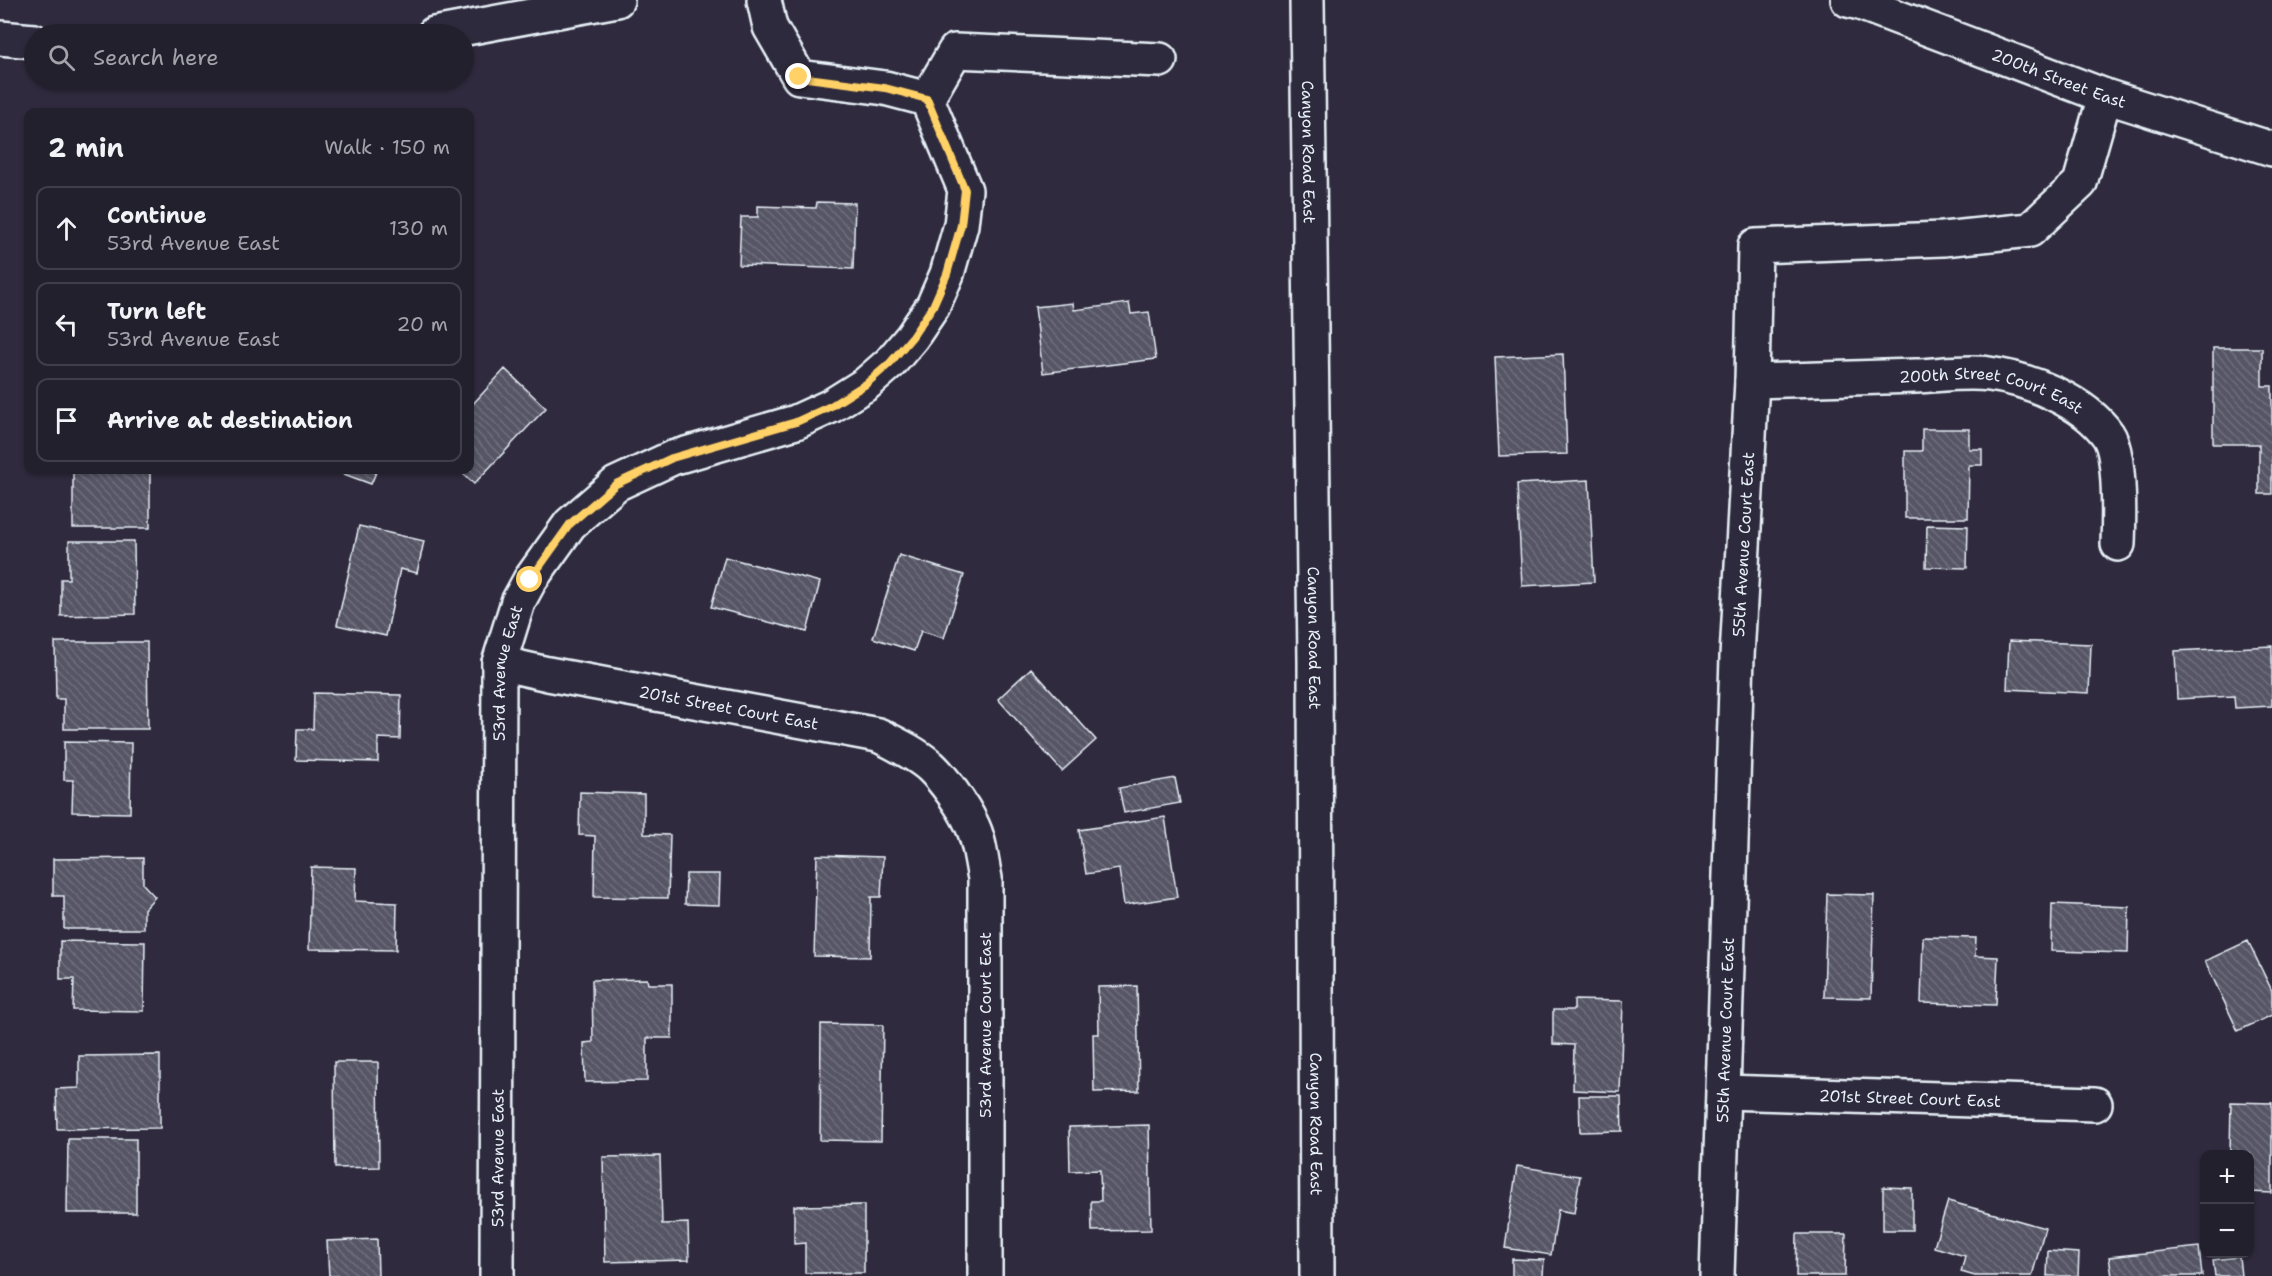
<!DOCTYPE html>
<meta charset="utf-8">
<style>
:root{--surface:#23202e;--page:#2f2d3a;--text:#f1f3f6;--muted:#a3a3aa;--line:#403e4a}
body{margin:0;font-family:"Shantell Sans",sans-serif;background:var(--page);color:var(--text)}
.controls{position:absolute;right:18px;bottom:18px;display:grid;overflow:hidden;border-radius:12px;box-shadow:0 2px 4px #0004}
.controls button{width:54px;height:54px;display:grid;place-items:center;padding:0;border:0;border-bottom:2px solid var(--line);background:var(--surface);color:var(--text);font:30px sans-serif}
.stop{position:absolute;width:18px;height:18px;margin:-14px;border:4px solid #ffd166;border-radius:50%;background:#fff}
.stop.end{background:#ffd166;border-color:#fff;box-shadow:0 2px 6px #0008}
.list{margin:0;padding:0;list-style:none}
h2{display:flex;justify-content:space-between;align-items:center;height:78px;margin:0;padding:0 24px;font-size:26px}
h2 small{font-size:20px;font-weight:400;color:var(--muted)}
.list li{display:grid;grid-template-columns:39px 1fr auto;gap:18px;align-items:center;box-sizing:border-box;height:84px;margin:0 12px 12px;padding:0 12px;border:2px solid var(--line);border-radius:12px}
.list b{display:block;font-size:22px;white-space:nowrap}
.list p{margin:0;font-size:20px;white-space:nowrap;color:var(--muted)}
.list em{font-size:20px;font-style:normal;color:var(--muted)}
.icon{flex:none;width:33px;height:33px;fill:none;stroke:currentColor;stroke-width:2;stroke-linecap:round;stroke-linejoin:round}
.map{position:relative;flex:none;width:2272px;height:1276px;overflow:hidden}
.search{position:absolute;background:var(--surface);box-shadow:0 2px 4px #0004;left:24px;top:24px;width:450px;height:66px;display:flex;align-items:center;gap:15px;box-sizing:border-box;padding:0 21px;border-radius:33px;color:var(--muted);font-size:22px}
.panel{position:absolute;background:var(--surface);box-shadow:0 2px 4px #0004;left:24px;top:108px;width:450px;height:366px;border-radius:12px}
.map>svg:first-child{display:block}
</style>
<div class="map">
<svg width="2272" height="1276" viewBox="0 0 2272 1276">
<defs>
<pattern id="building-back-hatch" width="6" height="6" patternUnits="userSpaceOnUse" patternTransform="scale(1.5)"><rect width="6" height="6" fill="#575565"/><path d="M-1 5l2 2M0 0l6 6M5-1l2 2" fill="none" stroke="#6f6e7c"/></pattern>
</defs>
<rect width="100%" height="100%" fill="#2f2a3d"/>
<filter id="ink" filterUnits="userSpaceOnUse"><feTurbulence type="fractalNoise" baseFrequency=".0167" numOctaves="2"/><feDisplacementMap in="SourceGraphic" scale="12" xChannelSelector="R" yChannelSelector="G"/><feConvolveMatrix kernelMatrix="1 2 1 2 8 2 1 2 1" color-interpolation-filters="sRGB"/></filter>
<g filter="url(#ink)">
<!-- building -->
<path fill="url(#building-back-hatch)" stroke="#e8f1f8" stroke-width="1.5" d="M817,202L855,203L853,269L739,265L741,217H758V206L816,208Z
M1073,303L1074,310L1129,303L1131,314L1149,312L1156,359L1043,373L1035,307Z
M2213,348H2262V386H2272V494H2259V444H2213Z
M1563,354L1567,454L1499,456L1495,357Z
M505,369L546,408L474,484L459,470H470V407Z
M1922,429H1969V449H1982V465H1969L1968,518H1905V451H1922Z
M73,470H150V528H73Z
M333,470H377L371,484Z
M1589,480L1594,582L1522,586L1517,484Z
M1927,525L1968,526L1967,568L1926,567Z
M359,526L424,541L417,573L400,569L386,636L337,625Z
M69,541H134L135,614L61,616V579H69Z
M899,555L964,575L944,638L921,631L914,651L873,638Z
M725,557L820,582L807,632L711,607Z
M2009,641L2091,644L2089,693L2007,689Z
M55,642H147L148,729H64V699H56Z
M2272,646V706L2235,708L2234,696L2177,699L2175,651Z
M1031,668L1096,740L1062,771L998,699Z
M314,693L401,695L400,739L378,738V762L296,760L297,729H313Z
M64,742L131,743L130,813L72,812L73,780H64Z
M1175,778L1180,803L1124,813L1119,788Z
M580,792L644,794V834L670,835L668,898L594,897L595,836L579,835Z
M1165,817L1177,897L1124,905L1119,869L1086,874L1079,830Z
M817,855L883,857L881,897H871L870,957L814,956Z
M143,858V884L155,897L144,909V929H64V896H53V859Z
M311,867L356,868L355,901L397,903L396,950L309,949Z
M686,874H720L719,905L685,904Z
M1827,894L1874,895L1871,998L1824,997Z
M2052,904L2129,907L2128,953L2051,951Z
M1923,937L1976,938L1975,956L1998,957L1996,1005L1921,1003Z
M60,941L145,942L144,1011L73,1010L74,979H60Z
M2248,941L2272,991V1015L2238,1031L2205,961Z
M647,979L648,984H672V1038H647V1081L585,1082L584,1043L593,1042L592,980Z
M1137,986L1139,1091L1094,1092L1093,1034H1099L1098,987Z
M1574,1000L1623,1001L1620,1092L1573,1090L1574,1045L1553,1044V1010H1574Z
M821,1024L883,1025L881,1141L820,1140Z
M160,1055V1128L57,1129L56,1089L79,1088V1056Z
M334,1062H378L379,1167L335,1168Z
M1579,1096H1621L1622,1131L1580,1132Z
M2231,1102L2272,1103V1193L2250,1192V1154H2230Z
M1149,1125L1151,1230L1092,1231L1091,1201H1101L1100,1170L1070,1171L1069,1127Z
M68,1139H136V1213H67Z
M660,1156L662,1224L688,1223L689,1260L605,1262L603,1157Z
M1517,1166L1580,1176L1574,1213L1558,1210L1551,1255L1505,1248Z
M1883,1187L1912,1188V1230H1883Z
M1948,1201L2045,1228L2032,1276H1975L1961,1272L1965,1256L1934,1247Z
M864,1205V1273H805V1243L794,1244V1206Z
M1797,1234H1846L1845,1276H1796Z
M377,1239L378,1276H329L327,1241Z
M2199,1247L2202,1276H2112L2109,1257Z
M2048,1251L2079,1253L2078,1276H2047Z
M2239,1257L2241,1276H2215L2213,1260Z
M1512,1259L1544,1260L1543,1276H1512Z"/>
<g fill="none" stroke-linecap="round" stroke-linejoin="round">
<defs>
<g id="minor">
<path id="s1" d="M1848,0L1860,3L2105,96L2272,149"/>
<path d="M434,34L617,0"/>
<path d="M0,38L34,41"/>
<path d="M927,99L955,51L1160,60"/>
<path id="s2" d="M1752,381C1806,379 1861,378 1916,376C1940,375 1966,371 1989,374C2029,379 2085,402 2108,435C2121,454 2119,520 2118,544"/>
<path id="s3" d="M499,663L548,674L878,735C896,744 915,753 930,766C944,779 963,806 971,823C980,840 981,860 985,878V1276"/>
<path id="s4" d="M1724,1092L2095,1104"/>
<path id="s5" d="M497,1276L499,663L518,602L530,580L570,524L616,484L672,458L796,422L831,406L866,384L890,363L912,337L933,306L947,274L961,225L965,190L927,99L885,88L799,77L770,27L764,0"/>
<path id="s6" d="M1717,1276L1737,657L1752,381L1755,246L1943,239L2030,230L2080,183L2105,96"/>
</g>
<g id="major">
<path id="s7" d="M1307,0L1315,660L1317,1276"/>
</g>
</defs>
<!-- minor casing -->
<use href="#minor" stroke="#e8f1f8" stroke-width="38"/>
<!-- major casing -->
<use href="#major" stroke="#e8f1f8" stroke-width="38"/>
<!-- minor -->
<use href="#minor" stroke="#2f2a3d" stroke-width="33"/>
<!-- major -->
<use href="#major" stroke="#2f2a3d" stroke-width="33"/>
</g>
</g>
<g fill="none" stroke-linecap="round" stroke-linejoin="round" filter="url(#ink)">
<!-- route -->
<path stroke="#ffd166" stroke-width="8" d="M530,580L570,524L616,484L672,458L796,422L831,406L866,384L890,363L912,337L933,306L947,274L961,225L965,190L927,99L885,88L799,77"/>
</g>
<g text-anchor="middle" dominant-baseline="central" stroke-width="6" stroke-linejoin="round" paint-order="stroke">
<!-- street labels -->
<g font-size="16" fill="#e8f1f8" stroke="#2f2a3d">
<text stroke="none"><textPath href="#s1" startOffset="225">200th Street East</textPath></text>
<text stroke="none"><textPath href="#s7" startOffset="152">Canyon Road East</textPath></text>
<text stroke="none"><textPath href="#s2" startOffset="242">200th Street Court East</textPath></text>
<text stroke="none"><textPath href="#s6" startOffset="732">55th Avenue Court East</textPath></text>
<text stroke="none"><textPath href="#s7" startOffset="638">Canyon Road East</textPath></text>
<text stroke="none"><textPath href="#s5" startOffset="604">53rd Avenue East</textPath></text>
<text stroke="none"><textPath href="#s3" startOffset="234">201st Street Court East</textPath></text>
<text transform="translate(985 1025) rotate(-90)">53rd Avenue Court East</text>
<text stroke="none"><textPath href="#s6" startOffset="246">55th Avenue Court East</textPath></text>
<text stroke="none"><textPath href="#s4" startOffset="186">201st Street Court East</textPath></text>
<text stroke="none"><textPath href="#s7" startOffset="1124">Canyon Road East</textPath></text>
<text stroke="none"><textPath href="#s5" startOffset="118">53rd Avenue East</textPath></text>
</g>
</g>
</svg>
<div class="controls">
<button>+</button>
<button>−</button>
</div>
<div class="stop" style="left:530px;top:580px"></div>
<div class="stop end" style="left:799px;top:77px"></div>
<div class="search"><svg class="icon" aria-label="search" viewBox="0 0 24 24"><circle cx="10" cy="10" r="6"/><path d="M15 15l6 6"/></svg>Search here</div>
<section class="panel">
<h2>2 min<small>Walk · 150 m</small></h2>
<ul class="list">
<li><svg class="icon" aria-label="ahead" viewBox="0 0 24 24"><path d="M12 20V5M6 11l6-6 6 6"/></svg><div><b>Continue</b><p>53rd Avenue East</p></div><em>130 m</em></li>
<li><svg class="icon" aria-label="left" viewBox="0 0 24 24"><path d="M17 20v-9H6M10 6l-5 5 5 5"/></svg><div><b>Turn left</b><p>53rd Avenue East</p></div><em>20 m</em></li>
<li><svg class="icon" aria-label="arrive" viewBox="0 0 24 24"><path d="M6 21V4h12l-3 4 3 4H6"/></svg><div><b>Arrive at destination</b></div></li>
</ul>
</section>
</div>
